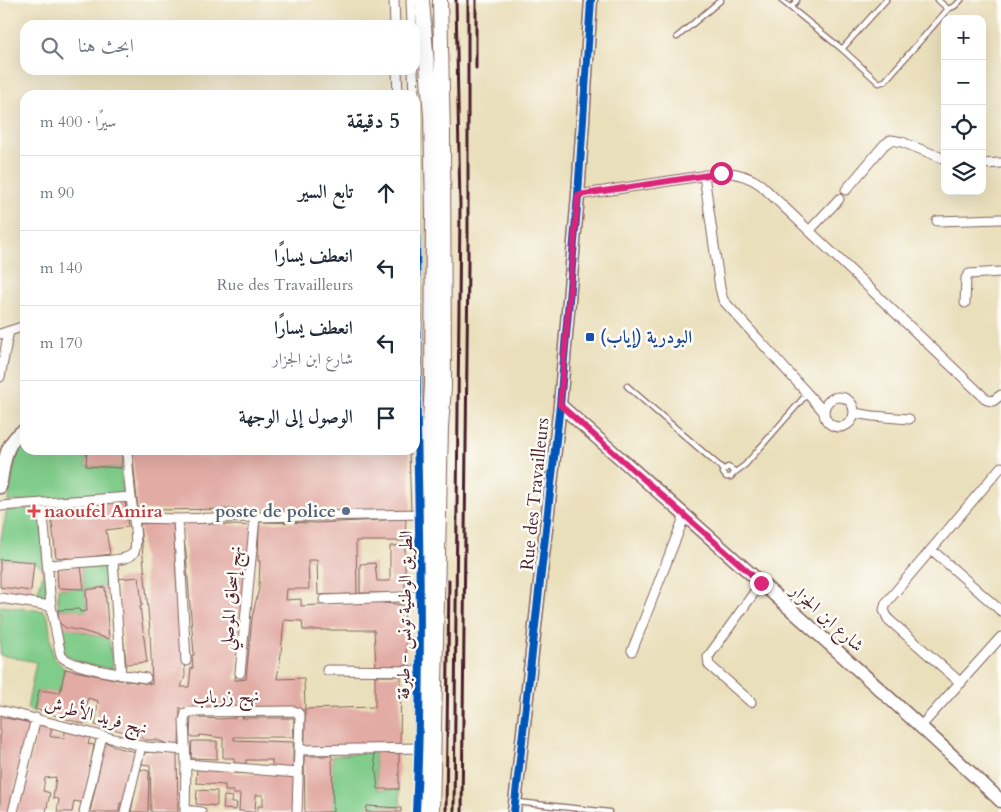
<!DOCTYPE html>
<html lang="ar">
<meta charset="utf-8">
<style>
:root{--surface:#fff;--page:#f2f2f3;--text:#1f2937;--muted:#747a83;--line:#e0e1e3}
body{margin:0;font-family:Cardo,Amiri,serif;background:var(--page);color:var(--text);direction:rtl}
.controls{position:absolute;right:15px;top:15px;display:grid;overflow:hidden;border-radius:10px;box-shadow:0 5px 20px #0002}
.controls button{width:45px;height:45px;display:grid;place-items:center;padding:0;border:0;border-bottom:1px solid var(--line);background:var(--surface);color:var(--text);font:25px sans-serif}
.stop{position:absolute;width:15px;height:15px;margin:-11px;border:4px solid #db2777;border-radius:50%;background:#fff}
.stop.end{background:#db2777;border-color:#fff;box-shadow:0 1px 5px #0008}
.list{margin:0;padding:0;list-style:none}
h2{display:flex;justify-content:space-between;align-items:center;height:65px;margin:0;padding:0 20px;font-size:21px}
h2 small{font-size:16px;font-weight:400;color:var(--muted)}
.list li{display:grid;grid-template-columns:32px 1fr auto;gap:15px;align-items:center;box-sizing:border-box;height:75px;padding:0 20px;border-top:1px solid var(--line)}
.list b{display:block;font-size:19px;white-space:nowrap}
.list p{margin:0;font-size:16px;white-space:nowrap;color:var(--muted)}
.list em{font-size:16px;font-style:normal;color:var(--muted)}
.icon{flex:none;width:28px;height:28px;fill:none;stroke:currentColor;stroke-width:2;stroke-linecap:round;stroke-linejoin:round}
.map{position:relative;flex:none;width:1001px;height:812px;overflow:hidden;direction:ltr}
.search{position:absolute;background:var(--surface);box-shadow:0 5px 20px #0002;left:20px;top:20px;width:400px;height:55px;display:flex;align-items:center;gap:12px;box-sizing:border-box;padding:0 18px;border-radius:15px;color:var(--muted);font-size:19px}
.panel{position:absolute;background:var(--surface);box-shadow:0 5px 20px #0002;left:20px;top:90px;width:400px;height:365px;border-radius:15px;direction:rtl}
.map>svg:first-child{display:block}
</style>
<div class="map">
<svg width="1001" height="812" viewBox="0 0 1001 812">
<rect width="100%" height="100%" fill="#fdfcf7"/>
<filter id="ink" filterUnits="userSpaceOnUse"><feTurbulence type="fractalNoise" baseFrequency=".02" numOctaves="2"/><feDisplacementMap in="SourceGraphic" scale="10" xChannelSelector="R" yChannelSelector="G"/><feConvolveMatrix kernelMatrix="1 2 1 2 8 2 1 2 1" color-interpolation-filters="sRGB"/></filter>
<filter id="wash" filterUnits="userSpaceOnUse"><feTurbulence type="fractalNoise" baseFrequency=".0096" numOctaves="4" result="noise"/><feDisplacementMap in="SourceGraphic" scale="20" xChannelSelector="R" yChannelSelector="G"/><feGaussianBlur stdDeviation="1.12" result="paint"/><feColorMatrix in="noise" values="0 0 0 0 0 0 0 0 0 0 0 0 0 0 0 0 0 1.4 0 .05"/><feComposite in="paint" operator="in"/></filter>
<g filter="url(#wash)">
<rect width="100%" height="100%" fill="#eadfbb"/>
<!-- green -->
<path fill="#80cc8a" stroke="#65765a" d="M24,444L25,450H87L86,466L121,468L123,496L8,502L17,452Z
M40,508L47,599H36L43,574L42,567L34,562L0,559V542L7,510Z
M105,565L110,570V587L85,589L87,611L80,612L78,609L58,610V588L84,589L81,566Z
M0,606L44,611L48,617L53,657L65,669L60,694L39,690L34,712L27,709L36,662L0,655Z
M62,625C67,629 99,636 109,639L113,669L83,664L64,654Z
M374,751L378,789H399L401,808L367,806L366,812H332V756Z"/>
<g id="blocks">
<!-- building -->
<path fill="#e2aca4" d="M87,450H121V468L86,466Z
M132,450H409L411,512L249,509L138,510Z
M125,501L128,527L106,530L110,554L77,559L56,557L50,507Z
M406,519L405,541H356L357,594L318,595L317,560H308L309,589H287L286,600L301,599V606L375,602L404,605L407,666L376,667L374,630H303L302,621L284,620L281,654L277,679L304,678L305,709L375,707V676H401L400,747L305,748V710L182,709L180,707L179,748L157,740H146L134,734L95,725L98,701L88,698L84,724L60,717L49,713L35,709L39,690L60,693L65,669L119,680L152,684L150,631L140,524L173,521L177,588L184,649L185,676L181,687H189L191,668H193L192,655H194L186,554L181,522L252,526L247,587L235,680H239L246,679L252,618L259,588L260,561H258L259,522L316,523Z
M405,545V593H360V564L375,563L377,581H390V546Z
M0,559L34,562L31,591L0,587Z
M81,566L84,589L58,588L57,568Z
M139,577L142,606H140L147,662L126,664L117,579Z
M105,587L109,639L82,631L66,628L58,622V610L79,609L80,612L87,611L86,590Z
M191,715L200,716V718L220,719L235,718V715H242V718H294L293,737H234V740L293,742V768L272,767V760H246V764L234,763V758H223V738L200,735L199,737H190Z
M0,717L32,723L16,780L10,812H0Z
M39,725L52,728L50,736L52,737L64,738L66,728L91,734L88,744L94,745L84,803L74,801L72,812H57L59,799L53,798L56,777L45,778L43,791L50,793L46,812H17Z
M192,741H217V759L191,758Z
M105,742L118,748L136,752L124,803H120L119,812H90Z
M374,751H399V789H378Z
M151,752L177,754L178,812H151L150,765L142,764L144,753Z
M304,756H332L333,812H305Z
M197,767L234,770V773L294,775L293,812H258V806H263V795H256L255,812L239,811L240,794H233V791H225V785L196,783Z
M139,769L149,771L148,812H131Z
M197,790L217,791V806L196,804Z
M224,796L232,797L231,803H237L236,810L223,809Z
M367,806L401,808V812H366Z"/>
</g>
</g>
<g filter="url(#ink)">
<use href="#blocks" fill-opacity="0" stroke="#82625d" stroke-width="1"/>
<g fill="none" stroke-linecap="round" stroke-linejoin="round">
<defs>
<path id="lane" d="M781,0L842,49L879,83L885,81L948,9
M938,0L948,9L955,6L961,0
M791,8L797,0
M677,37L721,0
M842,49L886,0
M627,386L724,470
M734,473L733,470L728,467L726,468L723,473L726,477H731L734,473L745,465L807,394
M517,802L609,812"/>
<path id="street" d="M394,0L395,25
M411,0L412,25
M397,70L398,95
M413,70L414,95
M415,128L419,507
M982,164L1001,163
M704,175L720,288L723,300L824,412
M846,190L884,145L891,140L902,142L945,159
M578,195L721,173C736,172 748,176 761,185L987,400L993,401L1001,395
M937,221L1001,219
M809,231L839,199
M965,303L966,278L969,274L1001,272
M0,334L25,326
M0,377L9,331
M824 412a15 15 0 1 1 30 0a15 15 0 1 1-30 0Z
M854,413L873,416L909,419
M42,503L51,606L61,656C72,668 128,676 146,678
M0,506L131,497
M134,518L178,519L255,517
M178,519L186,661
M932,550L1001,611
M113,560C120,559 130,559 134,552C139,542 132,509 131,497C129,482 128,466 127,450
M49,565L113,560L121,675
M0,598L51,606
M324,600L424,596
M632,651L685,515
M327,670L423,671
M240,673L255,517L425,514
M961,683L888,619L884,610L886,603L1001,467
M751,702L709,665L708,657L761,583
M0,710L146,747L185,750
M921,726L1001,637
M299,750L422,748
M186,764L298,773
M185,810L201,812
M13,812L36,718
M84,812L102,736
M125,812L141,746
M185,812L186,764L184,720L186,713L191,712L294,711L298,713L300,716L297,812"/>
<path id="secondary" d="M560,405C708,536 857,666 1001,801
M415,429L440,428
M0,487C4,467 4,440 25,430
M514,812L560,405L578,195L591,0"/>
<path id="primary" d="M420,812L425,514L432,383L433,211L431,117L422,0
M432,812L441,427L444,387L443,135L440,0"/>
</defs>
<!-- lane casing -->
<use href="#lane" stroke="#82625d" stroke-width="7"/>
<!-- street casing -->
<use href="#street" stroke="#82625d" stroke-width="11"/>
<!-- secondary casing -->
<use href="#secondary" stroke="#82625d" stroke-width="15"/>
<!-- primary casing -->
<use href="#primary" stroke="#82625d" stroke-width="16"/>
<!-- lane -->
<use href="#lane" stroke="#fff" stroke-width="4.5"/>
<!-- street -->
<use href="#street" stroke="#fff" stroke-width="9"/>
<!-- secondary -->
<use href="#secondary" stroke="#fff" stroke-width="12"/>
<!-- primary -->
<use href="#primary" stroke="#fff" stroke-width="14"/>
<!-- rail -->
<path stroke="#4a1f2b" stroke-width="3" d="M476,68V0
M446,812L449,580
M454,812L460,206L456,0
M462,812L468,261V0"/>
<defs>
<path id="cycleway" d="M415,128C417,228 416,329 417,430C420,557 422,685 416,812
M514,812L560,405L578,195L591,0"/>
</defs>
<!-- cycleway casing -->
<use href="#cycleway" stroke="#fdfcf7" stroke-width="11"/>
<!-- cycleway -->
<use href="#cycleway" stroke="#0057b8" stroke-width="8"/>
</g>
</g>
<g fill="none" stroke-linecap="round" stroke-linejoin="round" filter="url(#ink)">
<!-- route -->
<path stroke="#db2777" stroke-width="6" d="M721,173L578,195L560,405L761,583"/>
</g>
<!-- markers -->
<rect fill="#1a4fb4" stroke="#fdfcf7" stroke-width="2" x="585" y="332" width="10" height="10" rx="2.5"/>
<path fill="#e0444e" stroke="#fdfcf7" stroke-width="2" d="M31.5 503.5h5v5h5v5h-5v5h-5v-5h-5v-5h5z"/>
<circle fill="#5c6f8a" stroke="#fdfcf7" stroke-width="2" cx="346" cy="511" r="5"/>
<g text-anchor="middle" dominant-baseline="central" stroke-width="5" stroke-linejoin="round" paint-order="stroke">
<!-- transit labels -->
<g font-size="18" font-weight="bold" fill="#164399" stroke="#fdfcf7" text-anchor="start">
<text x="600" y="337">البودرية (إياب)</text>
</g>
<!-- street labels -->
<g font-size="18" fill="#4a1f2b" stroke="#fdfcf7">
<text transform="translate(535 494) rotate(-84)">Rue des Travailleurs</text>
<text transform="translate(231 598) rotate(-85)">نهج إسحاق الموصلي</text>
<text transform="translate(405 615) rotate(-89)">الطريق الوطنية تونس - طبرقة</text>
<text transform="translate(827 618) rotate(42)">شارع ابن الجزار</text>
<text transform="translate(226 697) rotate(-2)">نهج زرياب</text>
<text transform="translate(96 716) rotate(14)">نهج فريد الأطرش</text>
</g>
<!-- health labels -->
<g font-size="18" font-weight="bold" fill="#be3a42" stroke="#fdfcf7" text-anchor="start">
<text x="44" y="511">naoufel Amira</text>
</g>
<!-- service labels -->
<g font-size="18" font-weight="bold" fill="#4e5e75" stroke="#fdfcf7" text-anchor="end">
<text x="336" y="511">poste de police</text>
</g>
</g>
</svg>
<div class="controls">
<button>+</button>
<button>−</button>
<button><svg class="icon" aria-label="locate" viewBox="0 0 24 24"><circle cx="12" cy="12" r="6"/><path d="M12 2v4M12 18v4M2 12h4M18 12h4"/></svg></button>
<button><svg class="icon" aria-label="layers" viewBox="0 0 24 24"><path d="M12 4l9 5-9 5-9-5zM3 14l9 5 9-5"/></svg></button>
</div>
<div class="stop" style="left:721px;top:173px"></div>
<div class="stop end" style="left:761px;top:583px"></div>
<div class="search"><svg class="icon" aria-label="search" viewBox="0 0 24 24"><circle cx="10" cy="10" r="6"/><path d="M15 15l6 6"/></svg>ابحث هنا</div>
<section class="panel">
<h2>5 دقيقة<small>سيرًا · 400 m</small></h2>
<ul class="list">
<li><svg class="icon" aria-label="ahead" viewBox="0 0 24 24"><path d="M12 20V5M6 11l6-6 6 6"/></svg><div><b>تابع السير</b></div><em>90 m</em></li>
<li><svg class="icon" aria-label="left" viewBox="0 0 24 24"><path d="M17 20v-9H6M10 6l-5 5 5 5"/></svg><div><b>انعطف يسارًا</b><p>Rue des Travailleurs</p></div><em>140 m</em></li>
<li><svg class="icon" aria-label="left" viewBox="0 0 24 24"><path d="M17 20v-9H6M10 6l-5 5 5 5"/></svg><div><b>انعطف يسارًا</b><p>شارع ابن الجزار</p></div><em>170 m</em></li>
<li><svg class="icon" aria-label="arrive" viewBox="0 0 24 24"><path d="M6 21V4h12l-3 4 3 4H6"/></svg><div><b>الوصول إلى الوجهة</b></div></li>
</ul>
</section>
</div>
